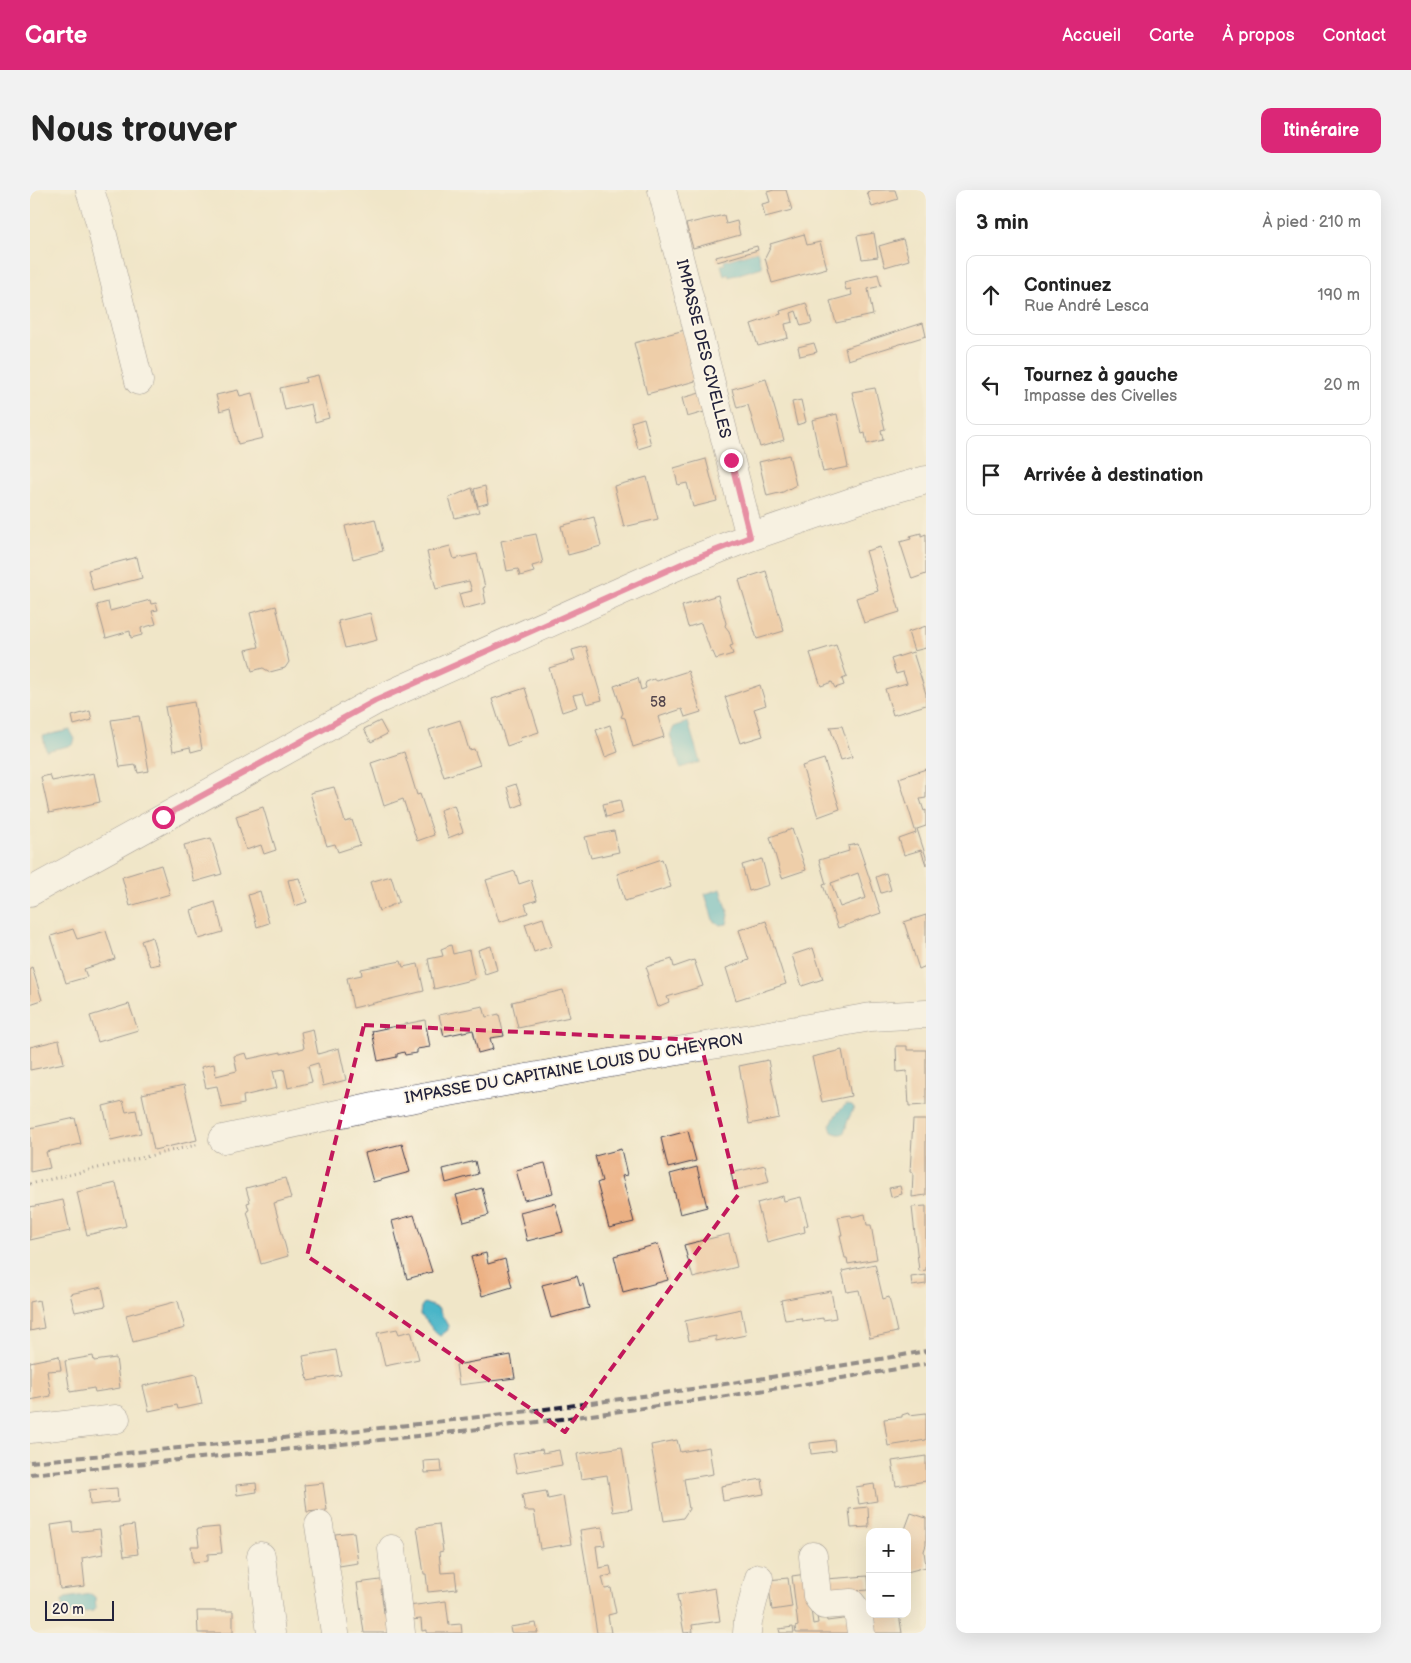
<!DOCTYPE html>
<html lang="fr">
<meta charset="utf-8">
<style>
:root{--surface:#fff;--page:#f2f2f2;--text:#222;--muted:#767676;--line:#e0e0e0;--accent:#db2777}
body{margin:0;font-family:"Balsamiq Sans",sans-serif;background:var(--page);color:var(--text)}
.controls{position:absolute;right:15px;bottom:15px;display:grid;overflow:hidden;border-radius:10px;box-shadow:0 5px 20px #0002}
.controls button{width:45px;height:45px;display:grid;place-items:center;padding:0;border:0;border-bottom:1px solid var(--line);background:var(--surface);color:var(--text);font:25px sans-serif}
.scale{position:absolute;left:15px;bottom:12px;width:69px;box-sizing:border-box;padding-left:5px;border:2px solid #22223b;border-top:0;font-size:14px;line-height:18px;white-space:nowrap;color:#22223b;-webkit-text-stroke:4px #fcf5e5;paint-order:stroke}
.stop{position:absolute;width:15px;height:15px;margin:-11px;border:4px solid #db2777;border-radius:50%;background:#fff}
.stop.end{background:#db2777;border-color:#fff;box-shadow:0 1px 5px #0008}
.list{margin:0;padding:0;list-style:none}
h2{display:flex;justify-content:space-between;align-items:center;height:65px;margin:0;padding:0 20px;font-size:21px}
h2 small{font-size:16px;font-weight:400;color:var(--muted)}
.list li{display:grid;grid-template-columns:32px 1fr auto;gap:15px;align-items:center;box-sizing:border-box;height:80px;margin:0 10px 10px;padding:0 10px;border:1px solid var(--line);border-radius:10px}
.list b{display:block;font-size:19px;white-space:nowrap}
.list p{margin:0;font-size:16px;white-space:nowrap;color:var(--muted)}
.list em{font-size:16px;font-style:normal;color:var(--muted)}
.icon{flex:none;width:28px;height:28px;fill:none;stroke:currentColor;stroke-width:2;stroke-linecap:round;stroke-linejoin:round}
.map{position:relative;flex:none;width:896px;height:1443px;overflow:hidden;border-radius:10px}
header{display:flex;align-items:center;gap:30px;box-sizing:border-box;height:70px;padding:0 25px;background:var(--accent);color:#fff}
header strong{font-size:24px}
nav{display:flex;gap:28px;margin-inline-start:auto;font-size:18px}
.intro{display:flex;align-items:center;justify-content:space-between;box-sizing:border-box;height:120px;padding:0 30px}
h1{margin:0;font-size:35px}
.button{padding:12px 22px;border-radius:10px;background:var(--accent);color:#fff;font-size:18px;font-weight:700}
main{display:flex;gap:30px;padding:0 30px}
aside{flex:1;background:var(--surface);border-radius:10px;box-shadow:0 5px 20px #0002}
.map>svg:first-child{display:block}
</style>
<header>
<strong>Carte</strong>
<nav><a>Accueil</a><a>Carte</a><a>À propos</a><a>Contact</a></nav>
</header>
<div class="intro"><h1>Nous trouver</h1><a class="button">Itinéraire</a></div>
<main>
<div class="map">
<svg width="896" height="1443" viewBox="0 0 896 1443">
<rect width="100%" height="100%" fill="#fcf5e5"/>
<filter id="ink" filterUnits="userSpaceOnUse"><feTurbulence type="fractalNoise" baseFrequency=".02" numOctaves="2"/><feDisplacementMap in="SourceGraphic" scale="10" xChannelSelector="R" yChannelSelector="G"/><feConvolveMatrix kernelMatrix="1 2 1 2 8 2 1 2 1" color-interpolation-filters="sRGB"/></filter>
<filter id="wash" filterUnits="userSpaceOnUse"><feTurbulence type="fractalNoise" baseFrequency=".0096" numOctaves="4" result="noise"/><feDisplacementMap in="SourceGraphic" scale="20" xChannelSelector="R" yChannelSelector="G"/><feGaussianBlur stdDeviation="1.12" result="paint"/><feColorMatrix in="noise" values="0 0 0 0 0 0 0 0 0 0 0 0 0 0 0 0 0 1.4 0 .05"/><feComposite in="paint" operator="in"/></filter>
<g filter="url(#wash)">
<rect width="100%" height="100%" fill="#f0e6c8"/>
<!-- water -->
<path fill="#4ab5c8" stroke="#366c82" d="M727,61L732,77L699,87L698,84L694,86L691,75L695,74L694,71Z
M658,532L670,572L650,578L640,545L644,537Z
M40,540L45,549L43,555L16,561L13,546Z
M691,699L699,725L697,734L690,735L683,730L675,704Z
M816,914L822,915L824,917C823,922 821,923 819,928C814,938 818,949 802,942L800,935L807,923Z
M394,1113L408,1118L418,1136V1140L410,1146C402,1142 399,1131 390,1125L391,1117Z
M61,1404L65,1407L66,1417L63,1421L37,1424L33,1421L32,1411L35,1408Z"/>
<g id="blocks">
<!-- building -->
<path fill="#ecb184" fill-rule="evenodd" d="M744,0H756L762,20L735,27L732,14L740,12L737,2Z
M843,0H865L868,9L842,17L837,2Z
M694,25L696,34L707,31L710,45L663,58L656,34Z
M844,43L848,67L832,69L827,46Z
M774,44L777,55L790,52L797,78L742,93L735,68L741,56L740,54Z
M873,49L879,70L855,77L849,56Z
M727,56L728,60L687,72L686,67Z
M848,84L851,96L838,99L843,125L806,133L800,111L822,105L821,99L816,100L814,92Z
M776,113L782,133L771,136L766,121L761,123L763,132L755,134L758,148L728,156L721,134L751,124L750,121Z
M893,133L896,146L818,170L815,158Z
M655,140L669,190L617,204L604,153Z
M784,153L787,162L770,166L768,157Z
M288,185L299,228L285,232L281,214L255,220L250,198L276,192L275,188Z
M736,189L754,250L730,257L718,215L707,218L702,199Z
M845,198L855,239L851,240L853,250L837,254L835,243L832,244L822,202Z
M208,200L210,206L222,203L233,248L208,254L200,218L190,221L186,205Z
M670,203L678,221L657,227L652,208Z
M771,210L776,232L767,235L762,212Z
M807,224L818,277L793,282L782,230Z
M614,228L621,255L608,259L601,232Z
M759,265L766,295L753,302L737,306L729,272Z
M676,269L687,311L663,317L657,293L648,295L644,278Z
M617,287L628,329L594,337L584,296Z
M455,296L458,313L448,316L444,299Z
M442,298L449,322L425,328L419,308Z
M564,327L571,356L538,365L531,336Z
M345,329L353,361L323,369L315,336Z
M891,343V346L896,344V384L882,389L870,352L881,349L880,346Z
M506,344L513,373L502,376L504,382L490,386L488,379L477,381L471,351Z
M420,356L424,369L447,364L455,397L453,398L456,413L433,419L429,404L442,401L439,391L406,399L397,362Z
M850,357L870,422L834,433L826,408L848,401L836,361Z
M107,367L112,388L63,401L58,380Z
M736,381L754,441L727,449L709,390Z
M688,405L696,433L695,436L699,441L703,455L700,456L703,464L686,469L683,462H681L671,433L658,437L652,416Z
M120,410L121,414L126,413L128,420L122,421L126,434L111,438L112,445L101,448L100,441L76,448L67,415L78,412L80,421Z
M246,416L259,472L255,478L240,482L233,478L222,481L216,460L229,457L220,423Z
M340,423L347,450L315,458L308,431Z
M896,436V458L884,461L878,442Z
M806,455L817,487L812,489L814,495L805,498L802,492L791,496L780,463Z
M556,456L572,510L557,514L553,503L543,505L547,517L532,522L519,478L545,470L542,460Z
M883,462L896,504V515L863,525L855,499L877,493L873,482L866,484L861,469Z
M658,481L671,522L655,527L652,519L628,527L634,547L603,557L595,528L591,527L593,523L584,496L608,488L611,500L616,498L615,495L616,492L624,489L627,491Z
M730,495L736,515L724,519L733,546L710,553L695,507Z
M495,498L509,542L490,548L491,551L477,556L462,509Z
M164,512L172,559L161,562L160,557L143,561L135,517Z
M60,521L62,530L44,535L42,526Z
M109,526L119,581L108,583L106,575L90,577L81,530Z
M430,530L439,560L444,559L450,575L414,587L399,540Z
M350,531L357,544L341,552L334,539Z
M580,535L588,562L575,567L566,540Z
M812,536L822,567L811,570L800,537Z
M374,562L387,605L390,604L404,645L387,651L373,609L354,616L341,573Z
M794,569L810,619L788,627L772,576Z
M896,579V608L890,609L894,621L896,620V636L887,639L896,667V675L891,660L874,665L869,649L886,643L869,588Z
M64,583L70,612L19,623L11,587L20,585L22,591Z
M486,594L493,614L483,618L477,597Z
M304,597L315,632L322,630L330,655L308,662L305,654L297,656L280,603Z
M590,610L593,623L576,627L573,614Z
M424,615L433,642L418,648L410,620Z
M233,617L246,660L234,664L231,655L216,660L206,626Z
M762,639L776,680L752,688L740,647Z
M584,641L589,662L561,668L555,647Z
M181,648L192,684L164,692L154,655Z
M828,654L851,723L808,738L793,695L796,694L789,670L819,661L818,656ZM828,683L836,708L810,717L801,693Z
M632,669L641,697L595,711L587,684Z
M732,669L739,695L719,701L712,675Z
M131,675L140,704L100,716L92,687Z
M485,681L489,694L501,690L507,710L495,714L498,723L469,732L456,690Z
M856,683L861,700L851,703L846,687Z
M361,686L369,712L349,721L340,692Z
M269,688L277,712L265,716L258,690Z
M230,701L239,733L227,737L218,705Z
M185,712L193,742L169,749L161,720Z
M896,725V776L889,779L874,732Z
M513,728L522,756L504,762L495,734Z
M736,731L756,794L706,810L696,778L719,770L709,740Z
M43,739L47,749L76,741L85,769L54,779L57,787L36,793L21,746Z
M122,747L130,774L120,776L111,751Z
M421,755L423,764L439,760L445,789L404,799L398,769L413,766L411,759Z
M461,756L467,780L455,784L448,760Z
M783,758L793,789L772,796L762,765Z
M642,769L644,777L664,770L673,796L637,807L639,812L627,817L617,786L619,785L616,777Z
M371,771L373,777L388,774L394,801L323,818L317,788L332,785L331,779Z
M2,777L12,810L0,814V778Z
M533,800L540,827L488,838L482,812Z
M99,814L108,840L68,852L60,826Z
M453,816L456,827L469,824L474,846L460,848L463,859L448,863L443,840L414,846L409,825Z
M395,830L400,857L387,859V863L375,865L374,862L367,864V867L348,871L342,841Z
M283,839L288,864L309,858L316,890L293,896L288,873L278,876L282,892L258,898L254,879L243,881L247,898L213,906L214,914L192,918L187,896L176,898L171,877L184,874L186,886L207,881L204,866L216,863L218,869L251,862V864L274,858L271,842Z
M29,850L34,873L0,880V857Z
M866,856H877V860H896V915L879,916L877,881L867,882Z
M812,860L821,906L792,912L782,867Z
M738,870L749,928L719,934L709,876Z
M154,895L167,950L124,960L112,904Z
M93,911L96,922L106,920L111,943L81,950L73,916Z
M45,928L51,954L16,962L20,978L0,982V938Z
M883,930H896V1005L882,1007L883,983L880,982Z
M658,941L666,971L638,978L631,948Z
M372,954L380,982L343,992L335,963Z
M591,959L597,985L592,986L604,1032L579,1038L567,993L572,991L565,966Z
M445,971L448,984L416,993L413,979Z
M515,973L523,1003L494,1010L486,980Z
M735,975L739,992L705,1000L701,983Z
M667,977L677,1017L650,1024L640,984Z
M255,988L261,1008L244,1013L258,1066L231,1074L217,1021L219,1020L217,1013L220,1012L216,998Z
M86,993L96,1036L57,1045L47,1002Z
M870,996L872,1004L861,1007L859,998Z
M452,998L459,1025L434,1032L426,1005Z
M753,1006L754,1011L771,1007L778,1035L774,1036L775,1042L737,1052L727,1013Z
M33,1010L40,1041L0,1050V1017Z
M525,1013L533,1042L497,1051L490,1022Z
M896,1016V1080L889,1081L882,1017Z
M835,1024L837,1035H841L847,1069L818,1074L817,1068H815L810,1045H812L808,1027L821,1025L822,1027Z
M384,1025L402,1082L377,1089L362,1031Z
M699,1044L707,1077L663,1088L654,1055Z
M628,1054L638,1090L593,1102L584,1066Z
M456,1063L458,1074L475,1069L482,1097L452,1106L441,1067Z
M845,1074L853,1109L859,1107L867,1142L840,1148L829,1100L817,1102L812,1081Z
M896,1085V1094L882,1096L881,1087Z
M547,1086L550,1096L553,1094L559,1118L521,1128L512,1095Z
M72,1097L76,1116L45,1122L40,1104Z
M801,1101L806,1128L793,1130V1128L772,1131L771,1128L755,1130L751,1110Z
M9,1110L14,1138L0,1141V1112Z
M148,1111L155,1138L103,1152L96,1125Z
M711,1119L716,1145L686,1151V1146L659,1151L655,1131Z
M367,1139L369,1144L381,1141L389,1169L355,1176L347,1143Z
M306,1160L311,1185L278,1191L273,1166Z
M481,1165L485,1188L429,1195L426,1175Z
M29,1166L31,1180L17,1181L21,1206L0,1210V1172Z
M63,1166L64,1171L86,1168L90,1198L65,1202L64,1198L40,1202L35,1171Z
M166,1184L172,1214L148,1219L147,1215L119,1221L113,1196Z
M878,1223L879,1225L896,1223V1250L858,1256L854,1229L872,1227V1225Z
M647,1250L650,1262L679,1257L683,1284L654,1289L659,1319L653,1328L634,1331L621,1255Z
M804,1250L805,1261L781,1264L780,1253Z
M592,1257L602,1319L583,1322L577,1285L551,1289L547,1264Z
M512,1259L513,1263L529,1260L532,1275L487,1283L483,1264Z
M896,1266V1291L866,1296L862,1271Z
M411,1270L412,1282L395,1283L394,1271Z
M732,1289L734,1304L693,1311L691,1296Z
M226,1293L227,1302L207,1305L206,1295Z
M293,1293L297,1320L277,1322L274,1295Z
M844,1294L847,1311L829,1314L826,1297Z
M87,1298L88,1312L60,1315L59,1300Z
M516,1301L518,1309L533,1306L541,1354L510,1359L504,1321H495L492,1305Z
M838,1317L839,1337L821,1338L819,1319Z
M881,1323L896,1328V1355L894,1361L896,1377L877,1382V1342H874Z
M42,1332L43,1342L70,1339L73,1364L52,1368L55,1396L30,1399L21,1335Z
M409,1334L413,1361L409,1362L411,1383L425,1382L427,1399L398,1402L396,1384H394L387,1337Z
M104,1335L108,1364L94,1366L90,1337Z
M189,1337L192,1363L178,1364V1371L163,1372L161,1356H169L167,1339Z
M572,1337L575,1355L566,1356L569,1378L580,1376L582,1385L572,1387L575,1399L581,1398L586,1423L578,1425L581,1443H567L550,1340Z
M324,1342L328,1373L309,1376L305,1344Z
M776,1384L783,1434L788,1433L787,1426L796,1425L797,1431L821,1428L823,1443H766L765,1437L768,1436L762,1386Z
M838,1386L839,1400L796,1403L795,1389Z
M758,1388L762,1417L742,1420L738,1390Z
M358,1389L359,1398L351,1399L354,1423L362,1422L365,1443H334L327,1393Z
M685,1398L690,1431L662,1435L663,1442L654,1443L647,1405Z
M416,1411L419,1435L431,1434L432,1443H397V1440L392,1441L391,1429L381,1430L379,1416Z
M167,1421H203V1443H168Z
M841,1424H869L872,1443H842Z
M506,1433L508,1443H481L480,1437Z
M763,1437L764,1443H750L749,1439Z"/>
</g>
</g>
<g filter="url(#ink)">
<use href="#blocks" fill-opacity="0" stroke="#413f50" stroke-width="1"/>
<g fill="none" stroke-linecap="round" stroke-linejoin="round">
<defs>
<path id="minor" d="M60,0L69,29L109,191
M632,0L720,347
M0,702L345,511L656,372L720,347L839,306L896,290
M193,949L358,913L659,859L841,827L896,824
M0,1239L86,1229
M289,1335L305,1443
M362,1359L371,1443
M231,1366L241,1443
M783,1366L787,1406L794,1415L821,1413L828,1422L831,1443
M717,1443L718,1431L729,1388"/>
</defs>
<!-- minor casing -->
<use href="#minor" stroke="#413f50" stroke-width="29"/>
<!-- path -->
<path stroke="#413f50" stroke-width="3" stroke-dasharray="1 4" stroke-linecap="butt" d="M0,994L170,954"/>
<!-- minor -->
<use href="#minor" stroke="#fff" stroke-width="28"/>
<!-- rail -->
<path stroke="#22223b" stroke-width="4" stroke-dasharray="8 4" stroke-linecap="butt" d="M0,1272C158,1257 316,1243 474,1224C615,1207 756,1186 896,1161
M0,1284C158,1269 316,1255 474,1236C615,1219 756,1198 896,1174"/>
</g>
</g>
<g fill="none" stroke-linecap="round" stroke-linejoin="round" filter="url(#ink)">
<!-- route -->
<path stroke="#db2777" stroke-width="6" d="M133,627L345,511L656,372L720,347L701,270"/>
</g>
<!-- marked area -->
<path d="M0 0H896V1443H0ZM334,835L670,850L708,1005L535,1242L277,1066Z" fill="#f0e6c8" fill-opacity=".55" fill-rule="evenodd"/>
<path fill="none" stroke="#c2185b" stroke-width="4" stroke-dasharray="10 6" stroke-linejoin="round" d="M334,835L670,850L708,1005L535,1242L277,1066Z"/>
<g text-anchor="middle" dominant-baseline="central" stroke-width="4" stroke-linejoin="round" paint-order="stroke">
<!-- number labels -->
<g font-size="14" fill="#54464d">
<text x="628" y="512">58</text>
</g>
<!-- street labels -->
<g font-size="16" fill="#22223b" stroke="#fcf5e5">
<text transform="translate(673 159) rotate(76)">IMPASSE DES CIVELLES</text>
<text transform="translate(544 879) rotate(-10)">IMPASSE DU CAPITAINE LOUIS DU CHEYRON</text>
</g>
</g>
</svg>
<div class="controls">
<button>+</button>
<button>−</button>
</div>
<div class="scale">20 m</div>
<div class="stop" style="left:133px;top:627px"></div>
<div class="stop end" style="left:701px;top:270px"></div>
</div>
<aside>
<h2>3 min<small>À pied · 210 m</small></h2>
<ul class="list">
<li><svg class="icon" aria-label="ahead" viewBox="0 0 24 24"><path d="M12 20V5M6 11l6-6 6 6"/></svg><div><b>Continuez</b><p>Rue André Lesca</p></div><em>190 m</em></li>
<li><svg class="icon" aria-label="left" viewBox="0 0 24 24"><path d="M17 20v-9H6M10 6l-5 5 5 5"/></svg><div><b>Tournez à gauche</b><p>Impasse des Civelles</p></div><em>20 m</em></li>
<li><svg class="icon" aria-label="arrive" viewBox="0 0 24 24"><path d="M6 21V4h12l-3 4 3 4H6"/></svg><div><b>Arrivée à destination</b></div></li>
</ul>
</aside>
</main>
